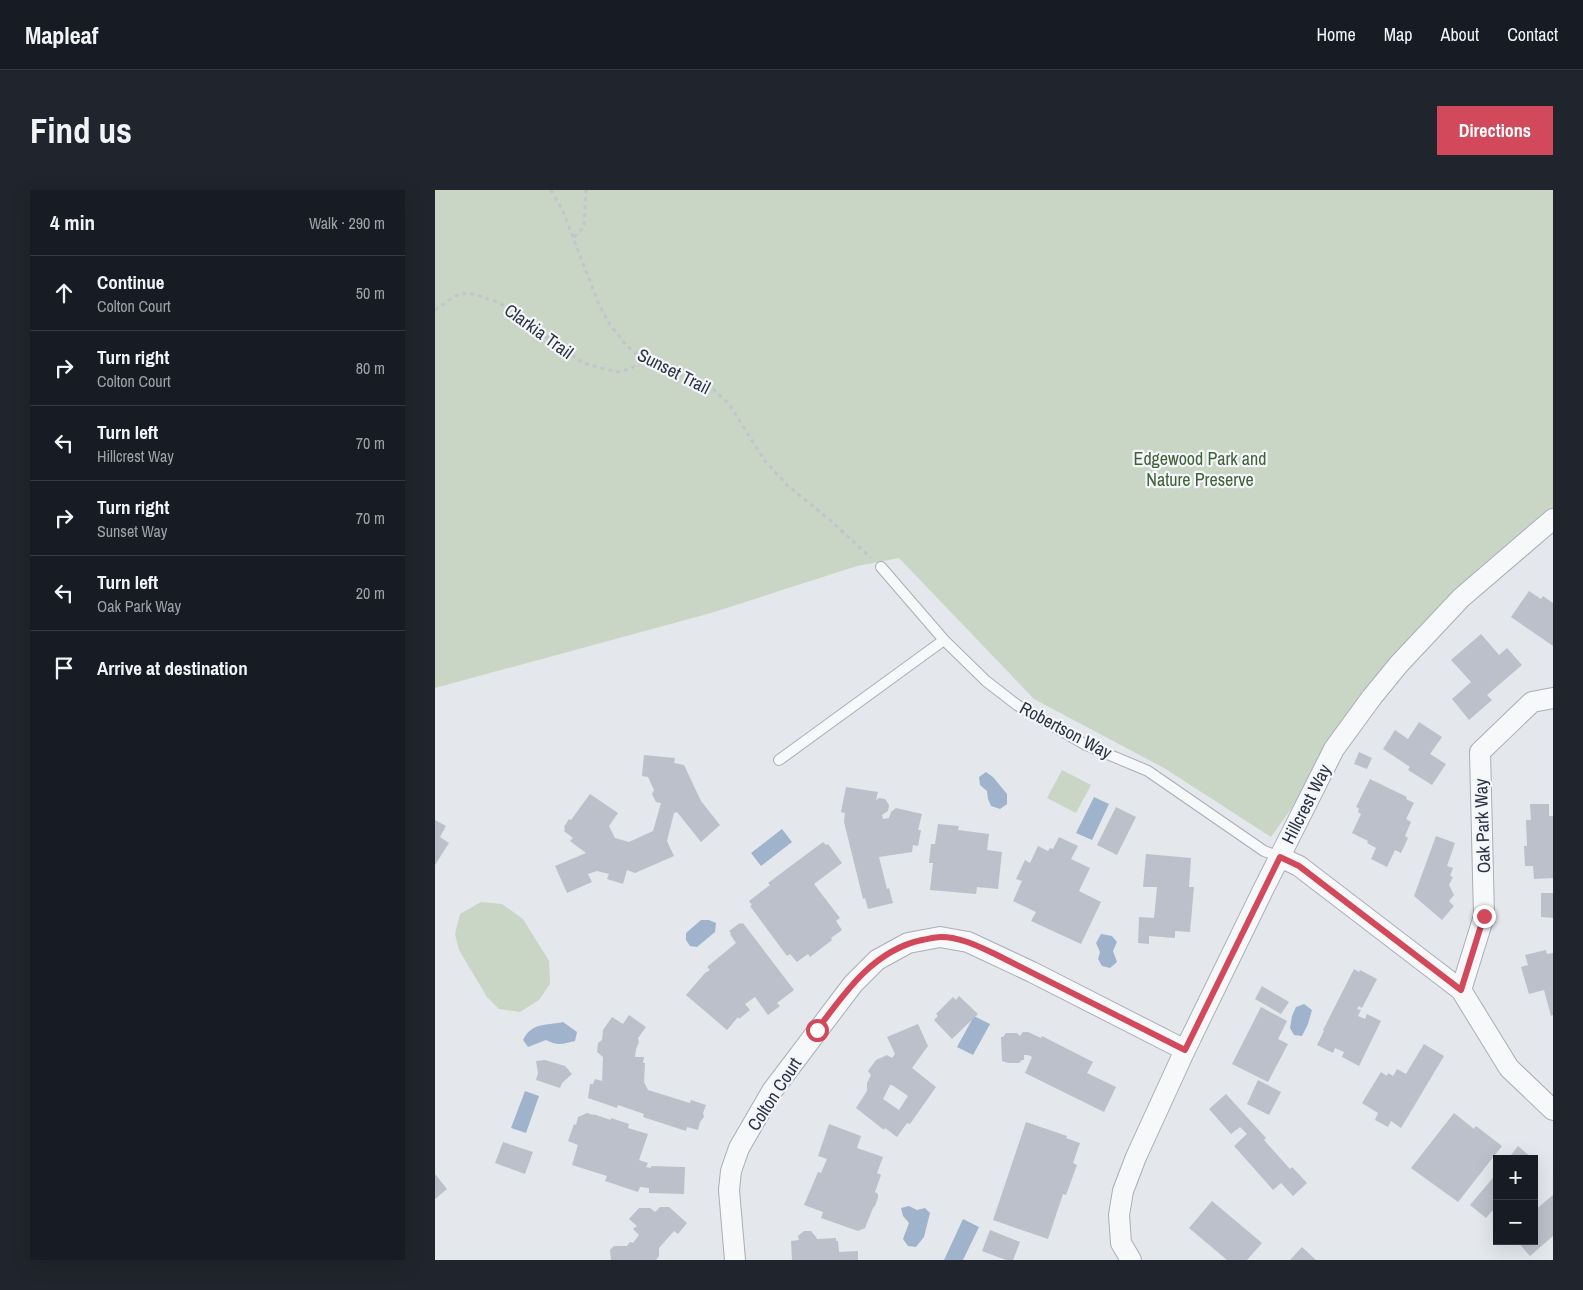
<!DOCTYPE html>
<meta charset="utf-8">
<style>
:root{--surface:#171b24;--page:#20242c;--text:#f1f3f6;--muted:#9ea1a6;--line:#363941;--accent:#d1495b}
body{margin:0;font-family:"Archivo Narrow",sans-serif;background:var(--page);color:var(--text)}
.controls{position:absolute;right:15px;bottom:15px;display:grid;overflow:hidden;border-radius:0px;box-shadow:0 5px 20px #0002}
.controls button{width:45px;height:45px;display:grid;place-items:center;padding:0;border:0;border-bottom:1px solid var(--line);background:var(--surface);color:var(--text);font:25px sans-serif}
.stop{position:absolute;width:15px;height:15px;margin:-11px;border:4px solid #d1495b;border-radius:50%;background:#fff}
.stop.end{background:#d1495b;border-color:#fff;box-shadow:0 1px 5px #0008}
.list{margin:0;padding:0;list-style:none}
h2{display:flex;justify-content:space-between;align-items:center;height:65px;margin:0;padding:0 20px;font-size:21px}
h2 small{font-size:16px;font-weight:400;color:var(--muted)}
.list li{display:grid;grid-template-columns:32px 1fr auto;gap:15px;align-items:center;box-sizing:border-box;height:75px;padding:0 20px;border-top:1px solid var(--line)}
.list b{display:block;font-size:19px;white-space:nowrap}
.list p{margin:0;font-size:16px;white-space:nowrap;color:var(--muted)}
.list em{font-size:16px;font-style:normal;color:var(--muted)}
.icon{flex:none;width:28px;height:28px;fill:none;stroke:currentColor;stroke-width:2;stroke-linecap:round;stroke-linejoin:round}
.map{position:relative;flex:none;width:1118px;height:1070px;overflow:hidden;border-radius:0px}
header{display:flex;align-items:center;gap:30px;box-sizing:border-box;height:70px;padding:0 25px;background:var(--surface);border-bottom:1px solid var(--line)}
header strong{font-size:24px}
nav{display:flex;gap:28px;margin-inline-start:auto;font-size:18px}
.intro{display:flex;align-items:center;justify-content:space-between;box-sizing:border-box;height:120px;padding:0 30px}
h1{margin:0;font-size:35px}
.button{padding:12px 22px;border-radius:0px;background:var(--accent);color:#fff;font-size:18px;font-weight:700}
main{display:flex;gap:30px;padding:0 30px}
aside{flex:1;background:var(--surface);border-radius:0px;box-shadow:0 5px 20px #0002}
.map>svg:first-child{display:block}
</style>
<header>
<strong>Mapleaf</strong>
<nav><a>Home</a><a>Map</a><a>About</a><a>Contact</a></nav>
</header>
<div class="intro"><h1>Find us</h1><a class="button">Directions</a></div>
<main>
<aside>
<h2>4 min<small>Walk · 290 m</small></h2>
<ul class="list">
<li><svg class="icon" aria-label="ahead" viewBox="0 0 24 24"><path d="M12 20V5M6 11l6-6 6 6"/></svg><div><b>Continue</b><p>Colton Court</p></div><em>50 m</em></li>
<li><svg class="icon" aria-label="right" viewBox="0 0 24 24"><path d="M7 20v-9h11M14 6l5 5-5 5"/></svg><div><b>Turn right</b><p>Colton Court</p></div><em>80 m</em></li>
<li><svg class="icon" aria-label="left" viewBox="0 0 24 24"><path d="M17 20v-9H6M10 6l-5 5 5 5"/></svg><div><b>Turn left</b><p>Hillcrest Way</p></div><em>70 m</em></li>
<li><svg class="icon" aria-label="right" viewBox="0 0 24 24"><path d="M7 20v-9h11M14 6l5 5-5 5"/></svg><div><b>Turn right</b><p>Sunset Way</p></div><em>70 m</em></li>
<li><svg class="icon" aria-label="left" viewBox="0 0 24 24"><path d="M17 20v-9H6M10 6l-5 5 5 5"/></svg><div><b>Turn left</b><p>Oak Park Way</p></div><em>20 m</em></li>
<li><svg class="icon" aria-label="arrive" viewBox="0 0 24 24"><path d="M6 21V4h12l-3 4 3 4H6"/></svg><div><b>Arrive at destination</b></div></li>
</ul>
</aside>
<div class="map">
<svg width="1118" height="1070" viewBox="0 0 1118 1070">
<rect width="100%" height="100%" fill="#e4e7ec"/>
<!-- green -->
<path fill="#c9d6c5" d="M0,0H1118V329L1052,385L899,559L836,647L729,578L599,509L464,368L422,376L276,423L0,498Z
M627,580L656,595L641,623L612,608Z
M46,712L67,714L88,729L114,771L115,794L104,810L85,822L64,819L52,807L24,760L20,744L25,724Z"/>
<!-- water -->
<path fill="#9fb4cc" d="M551,582L558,587L572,604V614L565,619L556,616L553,609L552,601L545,595L544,587Z
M659,607L674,614L657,650L641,643Z
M347,639L357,652L326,676L316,663Z
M266,730H274L281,733L280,742L262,757L255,756L251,750V743Z
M666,744L677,746L682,752L678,761L682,772L675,778L667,776L663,769L665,762L661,753Z
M869,814L877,820L873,834L867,846L859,845L855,838L857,826L861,817Z
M539,826L555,834L538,865L522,857Z
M128,832L142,842L140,851C128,854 122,856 111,850L93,857L88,850C97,832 110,836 128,832Z
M90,901L104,906L91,943L76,938Z
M474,1016L482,1020L490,1018L495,1023L489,1047L481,1057L473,1056L468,1049L474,1033L468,1026L466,1018Z
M528,1029L544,1037L528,1070H509Z"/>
<!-- building -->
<path fill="#bbc0ca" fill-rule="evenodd" d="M1094,401L1106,409L1108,406L1118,413V456L1076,427Z
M1046,444L1064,465L1072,458L1087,475L1052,505L1057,510L1034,530L1017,509L1036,492L1016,470Z
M984,532L1007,547L995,564L1011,574L997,595L973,580L975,577L948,559L960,540L973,549Z
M924,562L937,568L932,579L919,574Z
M209,565L240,568L239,573L249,575L266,611L285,635L266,652L242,622L239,623L232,651L239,666L200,683L192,680L188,694L172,689L174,684L162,681L153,684L157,692L132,703L120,676L151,663L135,651L138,648L129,641L130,639L129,637L134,629L136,630L155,604L183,623L174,636L180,648L194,652L218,641L226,613L221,612L217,604L219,600L213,587L207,586Z
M935,589L972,607L971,609L979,613L971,629L976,632L970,646L973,648L966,663L960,660L952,677L936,669L941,658L932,653L933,651L917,643L926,624L923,622L924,618L921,617Z
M411,597L443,602L441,610L444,608L450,609L454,615L453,621L447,625L448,629L454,628L456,622L461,618L487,624L483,640H486L483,656L478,655L477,662L444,667L452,699L454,698L458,713L433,719L430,708L428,709L409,632L410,623L406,622Z
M1095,614H1114V626H1118V688L1099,689L1098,676H1090L1089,656H1092L1091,630H1096Z
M681,617L701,627L682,665L662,655Z
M0,630L11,636L5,647L14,653L0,675Z
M503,634L524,636L523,640L554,644L552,660L567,662L563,699L542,697L541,704L495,700L498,673H494L496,654H500Z
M1001,646L1020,653L1012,676L1018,678L1015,686L1018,687L1014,695L1019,705L1014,711L1019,716L1007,730L979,706Z
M624,647L643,656L636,669L655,678L644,701L666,712L646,754L596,731L601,722L578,711L587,691L581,689L590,670L595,673L603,656L613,661L615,658L618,659Z
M388,652L391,655L393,654L407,673L379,694L405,728L401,731L407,740L396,748L397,750L375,767L373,764L362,772L355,764L352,766L315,716L317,715L314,711L335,695L333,693Z
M711,664L756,668L754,697H759L755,742L740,741V748L714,746V754L703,753L704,727L719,728L722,697H708Z
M1106,703H1118V728L1106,727Z
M305,733L307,734L308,733L359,800L342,813L345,816L333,825L320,807L310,814L315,820L304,829L303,827L292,840L251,805L270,783L275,780L272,777L301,753L295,744L296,743L294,741Z
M1111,760L1112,764L1118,763V825L1116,826L1109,800L1094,804L1086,777L1093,775L1090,765Z
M919,779L924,782L925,780L942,789L927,818L924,816L922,819L926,820L923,826L930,829L932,824L946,831L924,876L907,867L909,862L900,858L898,863L882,855L889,841L888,840Z
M827,796L854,812L846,824L820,809Z
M524,806L543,824L517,849L499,830L503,826L501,824L518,807L521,810Z
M826,817L852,831L843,849L853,854L833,892L797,874Z
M194,825L211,837L203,848L204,852L201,859L200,867H209L208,873H210L209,892L213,900L255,913L256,910L271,915L268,923L269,927L265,932L263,940L252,937L251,941L208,927L209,924L183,915L182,918L153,908L155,894H158L160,889L167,891L168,867L162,862L163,853L167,850L168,840L177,827L188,834Z
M483,834L493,856L477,878L501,897L475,934L472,933L462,947L450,938L449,940L421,918L432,901V893L436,885L433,881L441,870L452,865L457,868L460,864L452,847ZM455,895H457L473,906L464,920L448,909Z
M588,842H593L606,848L607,846L658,872L652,883L681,897L669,922L590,883L597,867L593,865H589V870H587L584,873H573L567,871L566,847H568L571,843H582L585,846Z
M989,854L1009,866L966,938L956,931L953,937L940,930L943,923L927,913L946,882L952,886L953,883L958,886L962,879L971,884Z
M110,870L130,876L137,884L127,893L125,898L101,890L103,883L101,871Z
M823,890L846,902L834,925L812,914Z
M791,904L831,948L829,950L855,979L857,977L872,993L858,1006L846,993L838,1000L799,956L812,944L805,937L796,944L774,919Z
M152,923L158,925V924L176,930V928L194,934L193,938L213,944L204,970L213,973L211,977L216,978V976L250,977L249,1004L214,1003V998L205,997L203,1002L170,991L172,986L137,975L143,955L133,951L139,934L141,935L143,927Z
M1019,923L1039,939L1041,936L1067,956L1023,1012L976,978Z
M591,932L632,946L631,948L645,953L638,973L642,975L631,1005L628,1004L613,1049L558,1030Z
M394,934L426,946L422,958L448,967L442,983L446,985L440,1002L443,1004V1008L440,1016L438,1018L430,1038L423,1041L386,1028L388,1022L369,1015L383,982L386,983L392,969L383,966Z
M68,952L98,962L90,984L60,973Z
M1083,956L1098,969H1073Z
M1062,983V1024L1057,1021L1051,1028L1035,1015Z
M0,984L12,999L0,1009Z
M1118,1005V1046L1095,1066L1082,1051H1099V1021Z
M777,1011L827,1053L812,1070H792L754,1038Z
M225,1017H234L252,1033L243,1044L239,1041L224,1058V1066L221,1070H176L175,1060L179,1056H192L195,1052L198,1053L204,1045L198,1039L202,1036L194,1029L204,1018H215L220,1022Z
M555,1040L585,1052L578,1070H571L547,1061Z
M369,1041H376L381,1047L382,1049L401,1048V1051H403L404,1062L423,1061V1070H357L356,1051L364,1050L363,1046Z
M867,1057L881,1070H855Z"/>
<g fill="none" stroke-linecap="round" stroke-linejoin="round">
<defs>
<path id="lane" d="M446,377L509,450L551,491L582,515L651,555L713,581L829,661L845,667
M344,570L509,450"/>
<path id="street" d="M845,667L864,676L1026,800L1074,878L1118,920
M1026,800L1049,726L1045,562L1097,512L1118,508
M300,1070L294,1000L296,981L304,958L337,901L418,794L442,770L473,753L505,747L533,752L597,782L750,860
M696,1070L686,1053L684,1025L688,1001L701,967L750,860L828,700L899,559L937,507L964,474L1026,408L1118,329"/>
</defs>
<!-- lane casing -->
<use href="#lane" stroke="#a9aeb7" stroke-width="12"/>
<!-- street casing -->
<use href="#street" stroke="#a9aeb7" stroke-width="22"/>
<!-- path -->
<path stroke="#c2c5cb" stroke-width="3" stroke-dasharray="4 4" stroke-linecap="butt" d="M116,0L128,21L164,115L174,133L191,155L210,171L254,185L276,197L294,214L330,271L352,295L395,330L436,368
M139,47L149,37L151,0
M0,120L20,106L31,103L42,105L62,112L79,121L113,148L148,173L182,182L194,179L210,171"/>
<!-- lane -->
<use href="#lane" stroke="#f7f8fa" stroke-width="10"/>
<!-- street -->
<use href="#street" stroke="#f7f8fa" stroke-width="20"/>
</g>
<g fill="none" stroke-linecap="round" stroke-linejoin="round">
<!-- route -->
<path stroke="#d1495b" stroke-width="6" d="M382,840C410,802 439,760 487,750C493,749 500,747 506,747C525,747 543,756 560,764L750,860L845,667L864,676L1026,800L1049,726"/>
</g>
<g text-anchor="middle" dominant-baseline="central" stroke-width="4.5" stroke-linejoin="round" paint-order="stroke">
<!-- street labels -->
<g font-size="18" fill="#2b3445" stroke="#f4f6f9">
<text transform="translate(104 141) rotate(36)">Clarkia Trail</text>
<text transform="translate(239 181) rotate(27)">Sunset Trail</text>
<text transform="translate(631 540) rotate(28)">Robertson Way</text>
<text transform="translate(871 614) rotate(-63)">Hillcrest Way</text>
<text transform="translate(1047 636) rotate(-92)">Oak Park Way</text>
<text transform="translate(339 904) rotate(-57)">Colton Court</text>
</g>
<!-- park labels -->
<g font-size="18" fill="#3f6138" stroke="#f4f6f9">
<text x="765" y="268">Edgewood Park and<tspan x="765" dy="21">Nature Preserve</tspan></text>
</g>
</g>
</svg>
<div class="controls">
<button>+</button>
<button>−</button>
</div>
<div class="stop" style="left:382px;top:840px"></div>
<div class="stop end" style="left:1049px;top:726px"></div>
</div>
</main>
